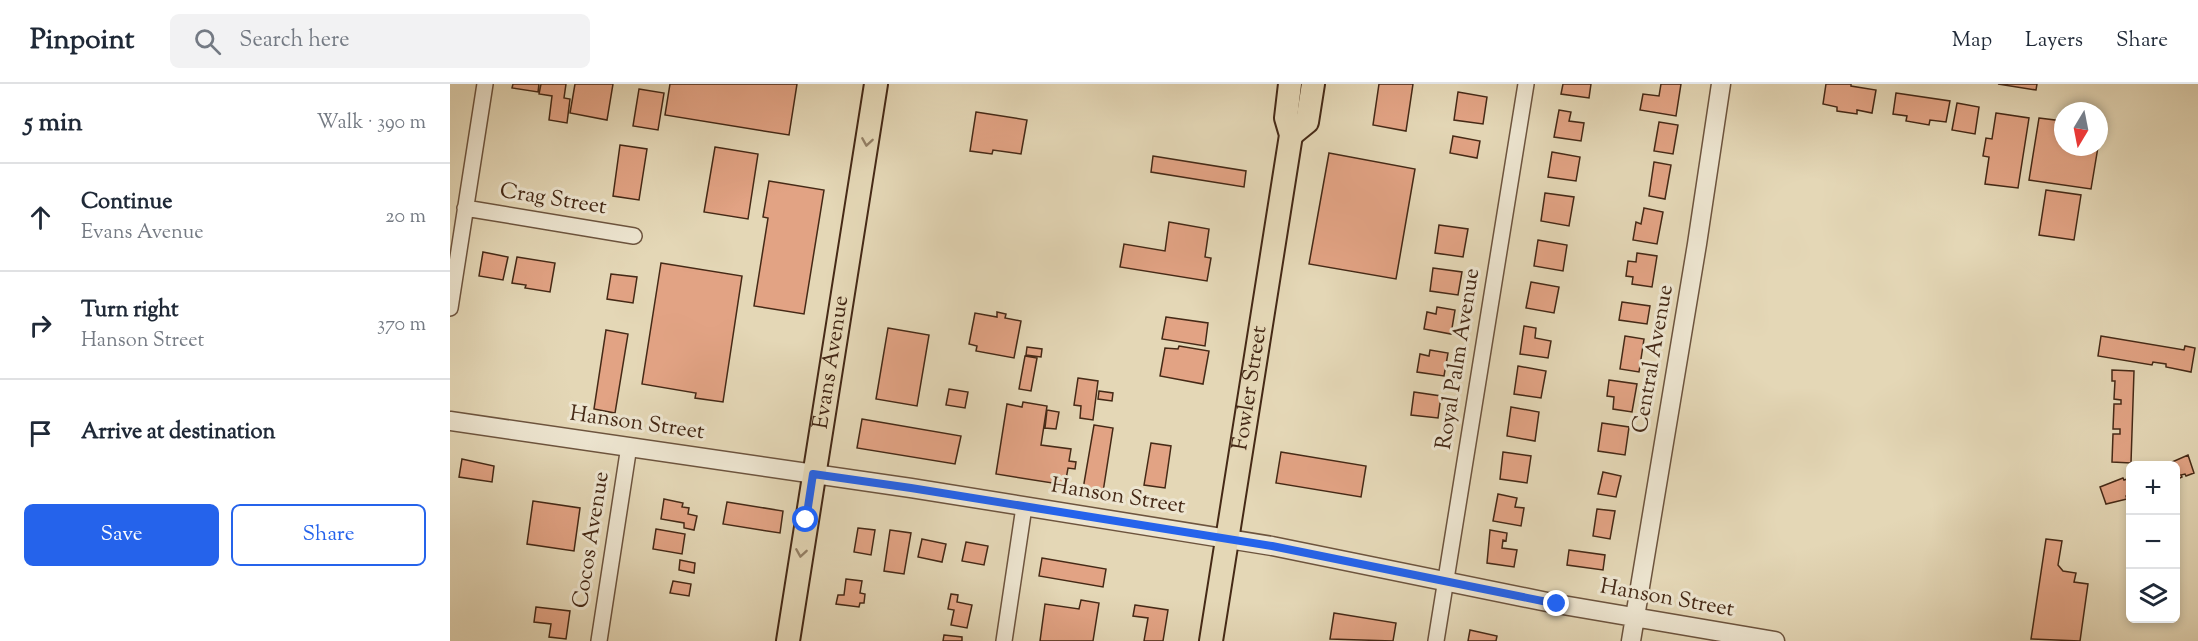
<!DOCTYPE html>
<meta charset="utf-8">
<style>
:root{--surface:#fff;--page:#f2f2f3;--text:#1f2937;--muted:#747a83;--line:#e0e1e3;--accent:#2563eb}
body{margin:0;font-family:"Sorts Mill Goudy",serif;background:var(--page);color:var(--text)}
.controls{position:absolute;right:18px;bottom:18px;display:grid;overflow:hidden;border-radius:9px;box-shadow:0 3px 9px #0003}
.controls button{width:54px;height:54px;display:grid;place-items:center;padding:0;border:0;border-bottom:2px solid var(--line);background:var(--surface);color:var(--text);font:30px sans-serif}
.compass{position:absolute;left:1604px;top:18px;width:54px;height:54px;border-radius:50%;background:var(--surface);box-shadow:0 3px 9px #0003;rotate:190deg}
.stop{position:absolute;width:18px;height:18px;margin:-14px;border:4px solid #2563eb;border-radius:50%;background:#fff}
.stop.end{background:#2563eb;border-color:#fff;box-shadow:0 2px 6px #0008}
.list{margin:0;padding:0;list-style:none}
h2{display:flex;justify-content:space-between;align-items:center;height:78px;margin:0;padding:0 24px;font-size:26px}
h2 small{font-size:20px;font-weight:400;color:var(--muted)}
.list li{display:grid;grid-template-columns:39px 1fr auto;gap:18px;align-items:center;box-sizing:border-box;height:108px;padding:0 24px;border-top:2px solid var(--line)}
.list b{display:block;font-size:22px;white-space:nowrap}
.list p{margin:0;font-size:20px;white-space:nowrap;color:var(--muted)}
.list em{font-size:20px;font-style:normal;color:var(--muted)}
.actions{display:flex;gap:12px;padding:18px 24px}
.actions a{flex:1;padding:14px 0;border:2px solid var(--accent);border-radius:9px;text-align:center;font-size:21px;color:var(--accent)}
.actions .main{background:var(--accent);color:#fff}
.icon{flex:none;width:33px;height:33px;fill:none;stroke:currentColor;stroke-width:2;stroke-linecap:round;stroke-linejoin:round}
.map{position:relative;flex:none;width:1748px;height:557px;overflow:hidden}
header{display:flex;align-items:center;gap:36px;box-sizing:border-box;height:84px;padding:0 30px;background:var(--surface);border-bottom:2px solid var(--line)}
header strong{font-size:28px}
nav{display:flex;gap:33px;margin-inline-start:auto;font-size:21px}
.search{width:420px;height:54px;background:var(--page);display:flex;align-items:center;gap:15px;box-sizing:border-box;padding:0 21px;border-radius:9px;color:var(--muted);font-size:22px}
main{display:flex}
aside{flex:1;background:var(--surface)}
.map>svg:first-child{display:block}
</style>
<header>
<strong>Pinpoint</strong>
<div class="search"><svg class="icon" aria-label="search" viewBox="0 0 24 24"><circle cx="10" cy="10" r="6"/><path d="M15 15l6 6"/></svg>Search here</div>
<nav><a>Map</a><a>Layers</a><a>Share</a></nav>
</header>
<main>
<aside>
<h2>5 min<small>Walk · 390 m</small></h2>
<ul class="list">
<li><svg class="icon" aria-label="ahead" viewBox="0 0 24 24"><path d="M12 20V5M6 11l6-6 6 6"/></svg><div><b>Continue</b><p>Evans Avenue</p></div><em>20 m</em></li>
<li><svg class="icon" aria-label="right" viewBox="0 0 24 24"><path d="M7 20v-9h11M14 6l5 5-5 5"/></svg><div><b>Turn right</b><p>Hanson Street</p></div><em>370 m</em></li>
<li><svg class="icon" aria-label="arrive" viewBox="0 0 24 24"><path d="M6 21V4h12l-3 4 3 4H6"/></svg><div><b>Arrive at destination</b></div></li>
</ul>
<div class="actions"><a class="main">Save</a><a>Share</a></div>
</aside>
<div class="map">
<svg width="1748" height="557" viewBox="0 0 1748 557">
<rect width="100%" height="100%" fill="#e4d7b6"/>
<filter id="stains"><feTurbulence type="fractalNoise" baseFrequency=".00333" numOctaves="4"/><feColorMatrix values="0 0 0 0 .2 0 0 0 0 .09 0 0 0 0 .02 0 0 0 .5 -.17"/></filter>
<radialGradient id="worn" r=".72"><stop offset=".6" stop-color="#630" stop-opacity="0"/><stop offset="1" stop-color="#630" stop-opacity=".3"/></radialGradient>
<!-- building -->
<path fill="#e2a384" stroke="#452916" stroke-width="1.5" d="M63,0H89L88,8L62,4Z
M91,0H116L114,14L120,15L117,39L99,36L102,12L89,10Z
M125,0H163L157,36L120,29Z
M220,0H347L339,51L215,31Z
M929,0H963L956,47L923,41Z
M1113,0H1141L1139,14L1111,10Z
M1211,0H1231L1226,32L1190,26L1193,10L1209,12Z
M1376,0H1401V2L1426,6L1422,29L1407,26V30L1387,27V23L1373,20Z
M1548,0H1587L1586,6Z
M189,5L214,9L208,46L183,42Z
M1008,8L1037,13L1033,40L1004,36Z
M1446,9L1500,17L1496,38L1480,36L1479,41L1456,37L1457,32L1443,30Z
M1507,19L1529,23L1525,50L1502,46Z
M1109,26L1121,28L1119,37L1134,39L1131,57L1104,53Z
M526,28L577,36L571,70L543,66L542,70L520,67Z
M1546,29L1579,34L1568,104L1535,100L1539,73L1533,72L1536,54L1542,55Z
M1589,34L1613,37V63H1648L1641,105L1579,96Z
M1209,38L1228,41L1223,70L1204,67Z
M1003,52L1030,57L1027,74L1000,69Z
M170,61L197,65L189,116L163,112Z
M265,63L308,70L298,135L254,128Z
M1102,68L1130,73L1126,97L1098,93Z
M879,69L965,85L946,195L859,180Z
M703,72L796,87L794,103L701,88Z
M1204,78L1221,81L1215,115L1199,112Z
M319,97L374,106L354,230L304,222L318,134L313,133Z
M1596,106L1631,111L1624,156L1589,151Z
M1095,109L1124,113L1119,142L1091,137Z
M1194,124L1213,128L1207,160L1183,156L1186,138L1191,140Z
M719,138L759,145L755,173L761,174L757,197L670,183L674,160L715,167Z
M989,141L1018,145L1013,173L985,169Z
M1088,156L1117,161L1113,187L1084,182Z
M33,168L58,173L53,196L29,192Z
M1187,169L1207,172L1202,203L1182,200L1183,193L1176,192L1178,177L1186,178Z
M67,173L105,179L100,208L75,204L76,201L62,199Z
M211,179L292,192L273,318L245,314L246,309L192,300Z
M983,184L1012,188L1008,211L980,207Z
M161,190L187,193L183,219L157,215Z
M1081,198L1109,203L1104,229L1076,224Z
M1172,218L1200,222L1197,240L1169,236Z
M987,223L1005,226L1001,250L974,245L977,228L986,230Z
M547,228L556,230L555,234L571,237L564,274L526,267L527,262L519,260L525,229L547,233Z
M716,233L758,239L755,262L712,255Z
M1074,242L1086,244L1085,254L1101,257L1098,274L1070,270Z
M438,244L479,251L467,322L426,315Z
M156,246L178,250L165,329L144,325Z
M1175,252L1194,255L1189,288L1170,285Z
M1651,252L1734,266L1735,262L1745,264L1741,288L1716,283V280L1703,278L1702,281L1648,272Z
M729,262L759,267L753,300L710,292L715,264L728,265Z
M577,263L592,265L591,273L576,271Z
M980,266L998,269L994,292L967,288L970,270L979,272Z
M575,272L587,274L581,307L569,305Z
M1068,282L1096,287L1091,314L1064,310Z
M1662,286L1684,287L1681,379L1662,378L1663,350H1670V345H1663L1664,320H1671V316L1664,315L1665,297H1662Z
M628,294L648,297L643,336L630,334L631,322L624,321Z
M1159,296L1187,300L1182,328L1163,325L1164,313L1157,312Z
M499,305L518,308L515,324L496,321Z
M649,307L663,309L662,317L648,315Z
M964,308L991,312L988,334L961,331Z
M573,318L597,322L591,361L621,365L619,377L626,378L625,385L618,384L615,401L546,390L557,320L572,323Z
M1061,323L1089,328L1085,357L1057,352Z
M597,326L609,328L606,345L595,344Z
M412,335L511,352L505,380L407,364Z
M1152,339L1179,343L1175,371L1148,367Z
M644,341L663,344L653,408L633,405Z
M701,359L721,362L715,404L694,401Z
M831,368L916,382L911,413L826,399Z
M1053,368L1081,372L1077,399L1050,395Z
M1738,371L1744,389L1736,392L1735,390L1731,391L1732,393L1726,396V382H1713Z
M12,375L44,382L42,398L9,393Z
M1153,388L1171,392L1166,413L1148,410Z
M1673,394L1674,396L1680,394V411L1676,412L1677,415L1656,420L1650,403Z
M1048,410L1067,414L1065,423L1074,424L1071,442L1043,437Z
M214,415L233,419L232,423L239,424L238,430L247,432L244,446L234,444V439L211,435Z
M83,417L130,424L124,467L77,460Z
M277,418L333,427L330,449L273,440Z
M1147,425L1165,427L1160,455L1143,452Z
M408,444L425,446L421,471L404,468Z
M206,445L235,450L232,470L203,465Z
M440,446L461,449L454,490L434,487Z
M1040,446L1057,449L1056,457L1053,456L1052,464L1067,466L1064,483L1037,479Z
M472,455L496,460L492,478L468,473Z
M1596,455L1612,457L1608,481L1613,487L1626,489L1624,498L1638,500L1630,557L1581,555Z
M516,458L538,462L534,481L512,477Z
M1119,466L1155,471L1153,486L1117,481Z
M592,474L656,485L653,503L589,492Z
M230,476L245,479L244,489L229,486Z
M396,495L412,497L410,509L415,510L414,519H410L409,523L386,520L388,511H394Z
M223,497L241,500L239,512L220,509Z
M501,510L508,511L507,518L522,521L517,544L501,541L504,526L498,525Z
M631,516L649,519L643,557H590L595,520L629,525Z
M685,521L718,526L713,557H694L698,534L683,532Z
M86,523L120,527L116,555L99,553L101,540L84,538Z
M884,529L946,539L943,557L880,555Z
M1020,546L1047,552L1046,557H1018Z
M494,551L512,553V557H493Z"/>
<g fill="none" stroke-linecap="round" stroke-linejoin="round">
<defs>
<path id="minor" d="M15,124L184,152
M0,224L35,0
M149,557L179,362
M554,557L574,423
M986,557L1076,0"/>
<path id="tertiary" d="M0,337L461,404L822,462L1107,520L1325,557
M1181,557L1247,160L1271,0"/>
<g id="primary">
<path d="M841,51L857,38L863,0"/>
<path id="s1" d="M338,557L426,0"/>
<path id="s2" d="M761,557L841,51L836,34L840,0"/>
</g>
</defs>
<!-- minor casing -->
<use href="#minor" stroke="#6d543e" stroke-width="18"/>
<!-- tertiary casing -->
<use href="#tertiary" stroke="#6d543e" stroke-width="21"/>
<!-- primary casing -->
<use href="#primary" stroke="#452916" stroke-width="26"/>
<!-- minor -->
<use href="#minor" stroke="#ede5d0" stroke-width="15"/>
<!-- tertiary -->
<use href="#tertiary" stroke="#ede5d0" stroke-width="18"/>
<!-- primary -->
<use href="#primary" stroke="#e4d7b6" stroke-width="22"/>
</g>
<!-- one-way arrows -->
<defs><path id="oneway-chevron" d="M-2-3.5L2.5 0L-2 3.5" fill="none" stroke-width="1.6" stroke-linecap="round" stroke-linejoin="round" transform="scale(1.5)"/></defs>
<g stroke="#948066">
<use href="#oneway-chevron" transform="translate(417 58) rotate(99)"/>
<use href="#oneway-chevron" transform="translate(351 469) rotate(99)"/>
</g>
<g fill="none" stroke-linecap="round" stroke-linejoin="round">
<!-- route -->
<path stroke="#2563eb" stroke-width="8" d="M356,436L363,390L461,404L822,462L1107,520"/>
</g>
<g text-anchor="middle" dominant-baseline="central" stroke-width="6" stroke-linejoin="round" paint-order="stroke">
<!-- street labels -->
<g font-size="22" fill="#452916" stroke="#ede5d0">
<text transform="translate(103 116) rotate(9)">Crag Street</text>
<text transform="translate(1009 275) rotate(-81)">Royal Palm Avenue</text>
<text transform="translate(1204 275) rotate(-80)">Central Avenue</text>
<text stroke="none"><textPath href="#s1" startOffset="282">Evans Avenue</textPath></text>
<text stroke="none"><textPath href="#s2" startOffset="256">Fowler Street</textPath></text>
<text transform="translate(187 340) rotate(8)">Hanson Street</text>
<text transform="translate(668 413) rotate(9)">Hanson Street</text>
<text transform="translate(142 456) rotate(-81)">Cocos Avenue</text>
<text transform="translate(1217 515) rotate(10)">Hanson Street</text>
</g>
</g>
<rect width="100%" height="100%" filter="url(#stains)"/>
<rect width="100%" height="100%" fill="url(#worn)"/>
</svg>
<div class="controls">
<button>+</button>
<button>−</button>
<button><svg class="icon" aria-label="layers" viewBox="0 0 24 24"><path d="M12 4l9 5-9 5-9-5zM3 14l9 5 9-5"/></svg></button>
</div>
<svg class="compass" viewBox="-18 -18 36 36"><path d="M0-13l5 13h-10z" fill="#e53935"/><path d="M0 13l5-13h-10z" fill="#747a83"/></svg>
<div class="stop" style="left:356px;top:436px"></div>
<div class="stop end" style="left:1107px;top:520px"></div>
</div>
</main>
